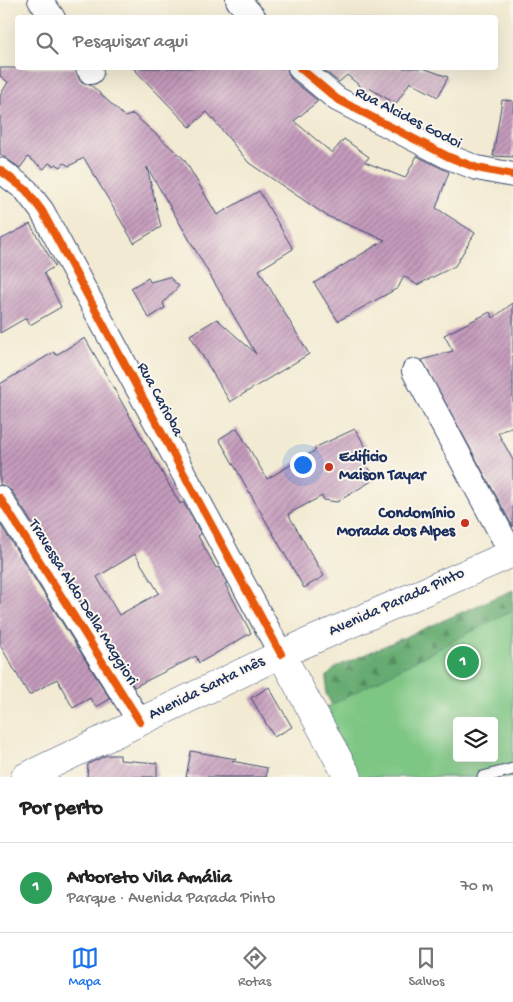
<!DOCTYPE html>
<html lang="pt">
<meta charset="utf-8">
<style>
:root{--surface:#fff;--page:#f6f6f6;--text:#222;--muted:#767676;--line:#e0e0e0;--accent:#1a73e8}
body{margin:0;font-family:"Gochi Hand",sans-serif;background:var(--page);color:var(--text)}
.controls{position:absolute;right:15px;bottom:15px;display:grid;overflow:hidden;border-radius:5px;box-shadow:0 5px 20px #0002}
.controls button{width:45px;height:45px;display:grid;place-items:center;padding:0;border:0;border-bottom:1px solid var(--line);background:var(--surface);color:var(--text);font:25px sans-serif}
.you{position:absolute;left:302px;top:464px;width:18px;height:18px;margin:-12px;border:4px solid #fff;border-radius:50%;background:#1a73e8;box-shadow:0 0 0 8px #1a73e833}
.badge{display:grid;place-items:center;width:32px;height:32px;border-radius:50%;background:var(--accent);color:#fff;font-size:16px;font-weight:700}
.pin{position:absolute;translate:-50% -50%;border:2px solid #fff;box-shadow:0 1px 5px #0006}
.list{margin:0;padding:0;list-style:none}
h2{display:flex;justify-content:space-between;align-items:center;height:65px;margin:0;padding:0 20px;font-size:21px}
h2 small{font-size:16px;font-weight:400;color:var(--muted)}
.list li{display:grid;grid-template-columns:32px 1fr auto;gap:15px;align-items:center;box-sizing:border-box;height:90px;padding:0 20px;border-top:1px solid var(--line)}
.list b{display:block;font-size:19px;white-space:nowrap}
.list p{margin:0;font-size:16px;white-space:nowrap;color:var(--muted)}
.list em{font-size:16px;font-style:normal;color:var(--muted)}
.icon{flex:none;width:28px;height:28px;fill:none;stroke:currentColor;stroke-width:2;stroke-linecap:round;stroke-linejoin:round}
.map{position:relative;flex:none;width:513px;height:777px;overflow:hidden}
.search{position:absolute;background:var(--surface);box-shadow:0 5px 20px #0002;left:15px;right:15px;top:15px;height:55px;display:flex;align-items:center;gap:12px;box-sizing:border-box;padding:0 18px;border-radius:5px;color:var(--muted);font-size:19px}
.sheet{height:155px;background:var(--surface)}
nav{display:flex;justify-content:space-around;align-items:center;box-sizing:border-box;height:70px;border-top:1px solid var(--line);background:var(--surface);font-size:14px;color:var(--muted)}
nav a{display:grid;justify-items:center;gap:2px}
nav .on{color:var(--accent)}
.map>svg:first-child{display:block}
</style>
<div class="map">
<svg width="513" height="777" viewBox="0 0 513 777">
<defs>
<pattern id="forest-firs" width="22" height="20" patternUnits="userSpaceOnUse" patternTransform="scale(1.25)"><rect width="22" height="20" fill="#66ab71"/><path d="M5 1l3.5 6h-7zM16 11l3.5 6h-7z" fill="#538c60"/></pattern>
<pattern id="building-hatch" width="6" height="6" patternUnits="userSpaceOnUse" patternTransform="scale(1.25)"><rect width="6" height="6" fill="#c59bbc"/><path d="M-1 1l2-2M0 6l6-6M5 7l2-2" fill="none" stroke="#9f7f9c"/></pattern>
</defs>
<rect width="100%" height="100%" fill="#fbf7ec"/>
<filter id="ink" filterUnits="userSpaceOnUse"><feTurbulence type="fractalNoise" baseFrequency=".02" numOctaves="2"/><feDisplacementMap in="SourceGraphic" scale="10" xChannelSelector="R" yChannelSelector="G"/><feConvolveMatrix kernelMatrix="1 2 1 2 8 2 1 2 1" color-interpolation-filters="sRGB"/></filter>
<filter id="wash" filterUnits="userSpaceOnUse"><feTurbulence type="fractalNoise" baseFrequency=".0096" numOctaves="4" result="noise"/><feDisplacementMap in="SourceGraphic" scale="20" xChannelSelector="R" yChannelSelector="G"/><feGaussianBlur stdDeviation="1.12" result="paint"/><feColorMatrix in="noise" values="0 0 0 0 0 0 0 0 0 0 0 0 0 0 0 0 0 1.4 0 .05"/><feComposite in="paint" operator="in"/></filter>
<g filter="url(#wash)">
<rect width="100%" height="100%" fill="#f2ead2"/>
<!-- forest -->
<path fill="url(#forest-firs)" stroke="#406d68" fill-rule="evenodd" d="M513,590V777H371L326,694L327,676L336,667ZM457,721H494V758H457Z"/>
<!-- park -->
<path fill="#7dc683" stroke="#4c7a70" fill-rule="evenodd" d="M513,610V777H350L314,714ZM457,721H494V758H457Z"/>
<g id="blocks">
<!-- building -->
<path fill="url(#building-hatch)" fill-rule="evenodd" d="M0,68H75L80,81L92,86L125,117L133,114L184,159L217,215L259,191L293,249L259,270L309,354L230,402L190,335L217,319L256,354L147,167L161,227L134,243L84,158L69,166L64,163L61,167L56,164L54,166L49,163L44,169L28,157L20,168L0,154V96L8,82L0,76Z
M133,68H287L291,79L318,101L294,121L332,153L344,139L369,157L365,162L405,178L417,156L449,172L436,208L475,233L455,266L417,285L404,276L398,288L338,321L314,283L385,240L327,216L249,163L207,112L190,127Z
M321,68H423L448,77L438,97L410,82L396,104L369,88L366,91L347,75L339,82Z
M502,100L513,101V157L493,156Z
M30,224L55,266L44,273L61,307L30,325L26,318L0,333V240Z
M169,277L179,286L163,303L165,308L149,318L131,288L148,278L150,282Z
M513,303V426L498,433L513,460V527L422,360L453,351L444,335L490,312L493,318Z
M85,338L180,504L183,502L201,534L198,536L216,568L218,567L227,583L225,584L251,633L199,663L196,656L134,687L12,491L0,484V384L54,352L56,355ZM135,554L159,593L119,615L97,577Z
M237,428L267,479L316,450L314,448L355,429L373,459L366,463L375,479L337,502L324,500L322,496L288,514L324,576L304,588L219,439Z
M0,524L110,699L96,707L90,698L73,708L57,679L29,695L0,645Z
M269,687L292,727L274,737L251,698Z
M191,751L236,759L232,761L267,768L266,777H186Z
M107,755H120V760L157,763V777H87L88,764Z"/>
</g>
</g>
<g filter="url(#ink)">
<use href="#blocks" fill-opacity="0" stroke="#3b4b6f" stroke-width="1"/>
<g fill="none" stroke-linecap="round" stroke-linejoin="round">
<defs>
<path id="lane" d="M483,777L513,769"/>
<path id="street" d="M40,0L53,18
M238,0L254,18
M88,68L91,72
M300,68L337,99L449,157L477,168L513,175
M0,170L26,190L42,211L281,654
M414,371L512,554
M0,498L140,722"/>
<path id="secondary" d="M281,654L348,777
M25,777L281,654L513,553"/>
</defs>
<!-- lane casing -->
<use href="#lane" stroke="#3b4b6f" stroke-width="13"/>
<!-- street casing -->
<use href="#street" stroke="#3b4b6f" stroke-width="26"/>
<!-- secondary casing -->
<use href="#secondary" stroke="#3b4b6f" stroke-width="29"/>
<!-- lane -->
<use href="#lane" stroke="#fff" stroke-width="11"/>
<!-- street -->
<use href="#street" stroke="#fff" stroke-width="24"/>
<!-- secondary -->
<use href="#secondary" stroke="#fff" stroke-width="28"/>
<defs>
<path id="cycleway" d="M300,68L337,99L449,157L477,168L513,175
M0,170L26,190L42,211L281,654
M0,498L140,722"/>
</defs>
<!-- cycleway casing -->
<use href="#cycleway" stroke="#fbf7ec" stroke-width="11"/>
<!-- cycleway -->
<use href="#cycleway" stroke="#e8590c" stroke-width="8"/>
</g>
</g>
<!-- markers -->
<g fill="#c8321e" stroke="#fbf7ec" stroke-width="2">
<circle cx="329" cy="467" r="5"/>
<circle cx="465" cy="523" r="5"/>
</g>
<g text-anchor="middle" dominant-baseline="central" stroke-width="4" stroke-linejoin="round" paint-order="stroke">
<!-- street labels -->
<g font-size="16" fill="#1b2f5e" stroke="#fbf7ec">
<text transform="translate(408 119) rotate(27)">Rua Alcides Godoi</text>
<text transform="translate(159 400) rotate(62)">Rua Carioba</text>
<text transform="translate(82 603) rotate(58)">Travessa Aldo Della Maggiori</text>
<text transform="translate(397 603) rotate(-24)">Avenida Parada Pinto</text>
<text transform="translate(207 689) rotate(-26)">Avenida Santa Inês</text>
</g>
<!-- poi labels -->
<g font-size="16" font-weight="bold" fill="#1b2f5e" stroke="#fbf7ec" text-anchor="start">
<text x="339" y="458">Edificio<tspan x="339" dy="18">Maison Tayar</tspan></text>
<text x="455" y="514" text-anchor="end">Condomínio<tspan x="455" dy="18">Morada dos Alpes</tspan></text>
</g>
</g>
</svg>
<div class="controls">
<button><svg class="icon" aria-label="layers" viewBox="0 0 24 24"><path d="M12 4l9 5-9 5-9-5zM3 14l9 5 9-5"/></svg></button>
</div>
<div class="you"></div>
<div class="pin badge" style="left:463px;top:662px;background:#2e9e5b">1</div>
<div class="search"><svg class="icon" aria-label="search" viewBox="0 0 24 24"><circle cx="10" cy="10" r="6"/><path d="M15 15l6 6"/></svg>Pesquisar aqui</div>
</div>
<section class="sheet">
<h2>Por perto<small></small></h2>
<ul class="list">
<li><span class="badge" style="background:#2e9e5b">1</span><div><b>Arboreto Vila Amália</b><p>Parque · Avenida Parada Pinto</p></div><em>70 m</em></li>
</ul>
</section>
<nav>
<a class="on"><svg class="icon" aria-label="map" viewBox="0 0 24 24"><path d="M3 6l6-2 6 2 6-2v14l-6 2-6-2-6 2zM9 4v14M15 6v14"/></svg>Mapa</a>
<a><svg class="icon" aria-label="directions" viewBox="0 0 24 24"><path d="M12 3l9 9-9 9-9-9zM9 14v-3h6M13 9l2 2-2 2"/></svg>Rotas</a>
<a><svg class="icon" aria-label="saved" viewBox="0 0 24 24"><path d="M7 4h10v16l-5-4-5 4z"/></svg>Salvos</a>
</nav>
